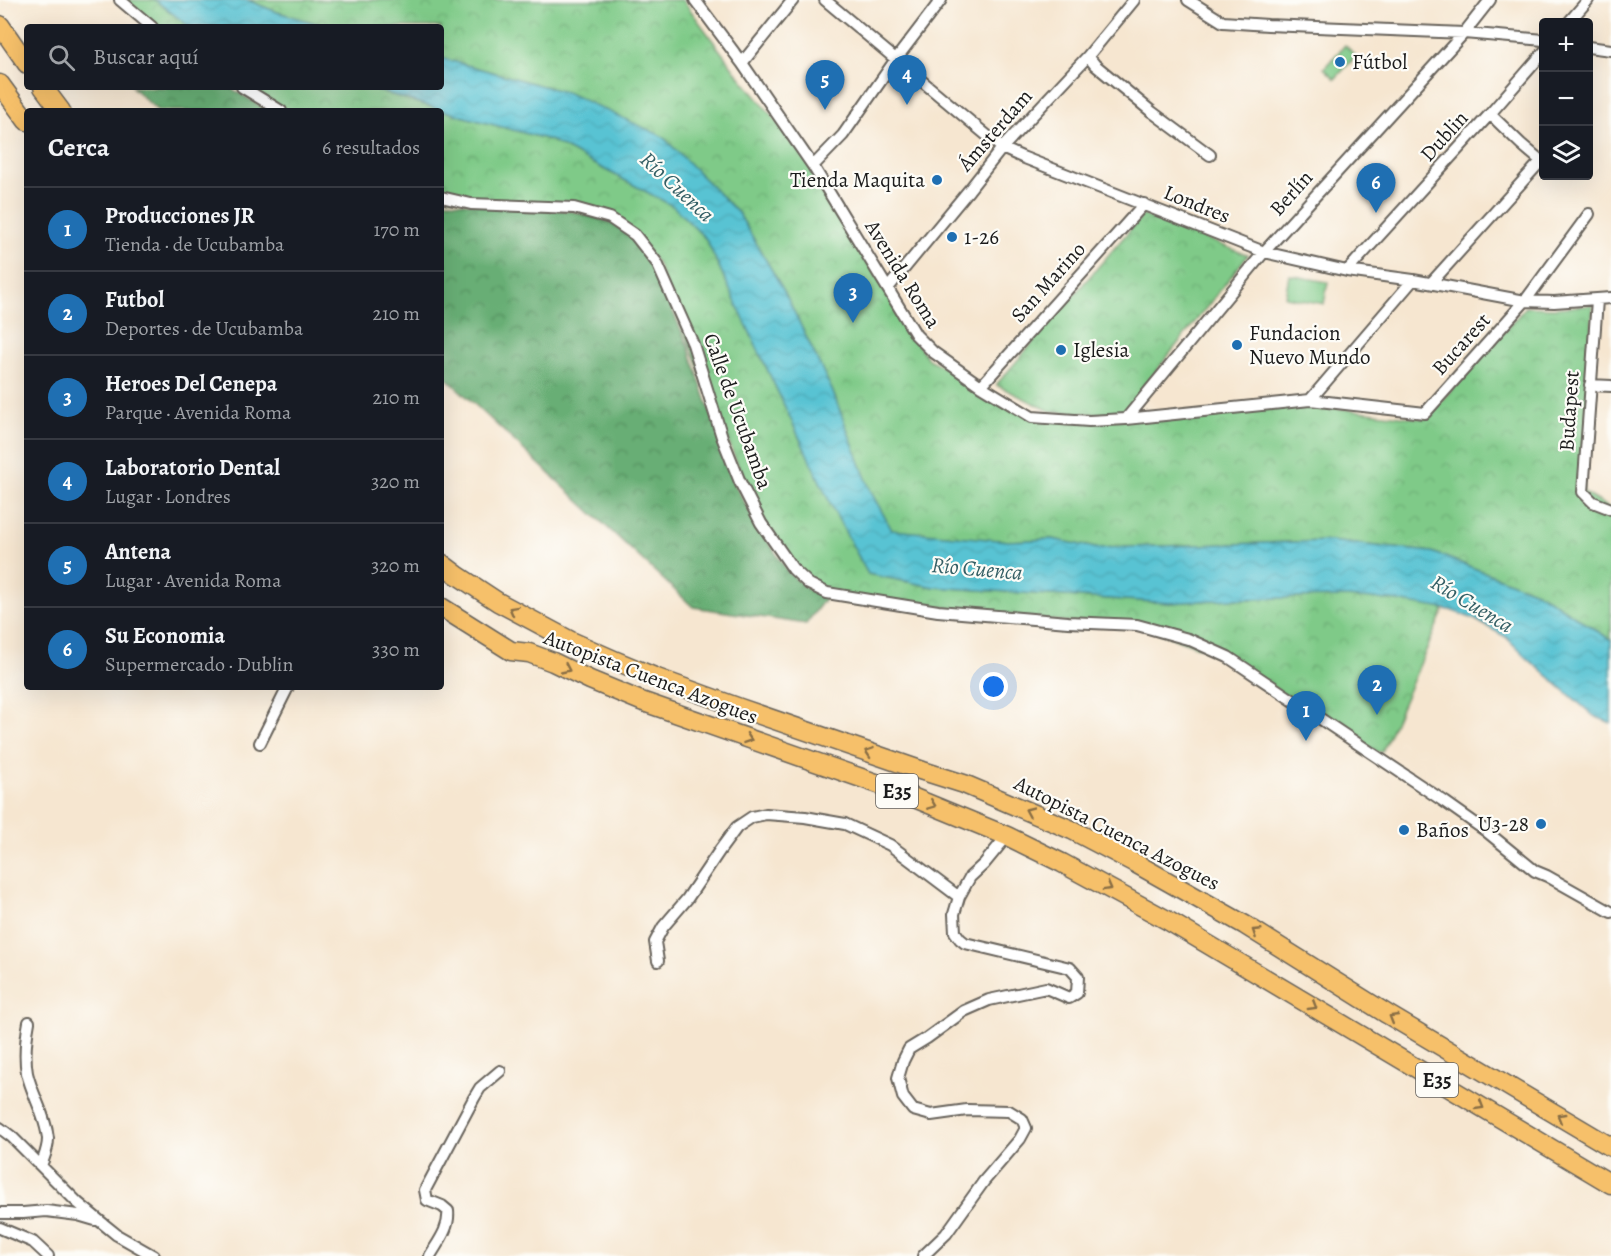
<!DOCTYPE html>
<html lang="es">
<meta charset="utf-8">
<style>
:root{--surface:#171b24;--page:#242831;--text:#f1f3f6;--muted:#9ea1a6;--line:#363941;--accent:#1f6fb2}
body{margin:0;font-family:Alegreya,serif;background:var(--page);color:var(--text)}
.controls{position:absolute;right:18px;top:18px;display:grid;overflow:hidden;border-radius:6px;box-shadow:0 6px 24px #0002}
.controls button{width:54px;height:54px;display:grid;place-items:center;padding:0;border:0;border-bottom:2px solid var(--line);background:var(--surface);color:var(--text);font:30px sans-serif}
.you{position:absolute;left:994px;top:687px;width:21px;height:21px;margin:-15px;border:4px solid #fff;border-radius:50%;background:#1a73e8;box-shadow:0 0 0 9px #1a73e833}
.badge{display:grid;place-items:center;width:39px;height:39px;border-radius:50%;background:var(--accent);color:#fff;font-size:20px;font-weight:700}
.pin{position:absolute;translate:-50% -50px;filter:drop-shadow(0 2px 3px #0008)}
.pin::after{content:'';position:absolute;top:32px;width:21px;height:18px;background:inherit;clip-path:polygon(0 0,100% 0,50% 100%)}
.list{margin:0;padding:0;list-style:none}
h2{display:flex;justify-content:space-between;align-items:center;height:78px;margin:0;padding:0 24px;font-size:26px}
h2 small{font-size:20px;font-weight:400;color:var(--muted)}
.list li{display:grid;grid-template-columns:39px 1fr auto;gap:18px;align-items:center;box-sizing:border-box;height:84px;padding:0 24px;border-top:2px solid var(--line)}
.list b{display:block;font-size:22px;white-space:nowrap}
.list p{margin:0;font-size:20px;white-space:nowrap;color:var(--muted)}
.list em{font-size:20px;font-style:normal;color:var(--muted)}
.icon{flex:none;width:33px;height:33px;fill:none;stroke:currentColor;stroke-width:2;stroke-linecap:round;stroke-linejoin:round}
.map{position:relative;flex:none;width:1611px;height:1256px;overflow:hidden}
.search{position:absolute;background:var(--surface);box-shadow:0 6px 24px #0002;left:24px;top:24px;width:420px;height:66px;display:flex;align-items:center;gap:15px;box-sizing:border-box;padding:0 21px;border-radius:6px;color:var(--muted);font-size:22px}
.panel{position:absolute;background:var(--surface);box-shadow:0 6px 24px #0002;left:24px;top:108px;width:420px;height:582px;border-radius:6px}
.map>svg:first-child{display:block}
</style>
<div class="map">
<svg width="1611" height="1256" viewBox="0 0 1611 1256">
<defs>
<pattern id="forest-crowns" width="20" height="18" patternUnits="userSpaceOnUse" patternTransform="scale(1.5)"><rect width="20" height="18" fill="#67ae74"/><path d="M2 6a3 3 0 1 1 6 0M12 15a3 3 0 1 1 6 0" fill="none" stroke="#548d5e"/></pattern>
<pattern id="park-crowns" width="20" height="18" patternUnits="userSpaceOnUse" patternTransform="scale(1.5)"><rect width="20" height="18" fill="#7fca88"/><path d="M2 6a3 3 0 1 1 6 0M12 15a3 3 0 1 1 6 0" fill="none" stroke="#6dad75"/></pattern>
<pattern id="water-waves" width="16" height="10" patternUnits="userSpaceOnUse" patternTransform="scale(1.5)"><rect width="16" height="10" fill="#58c3d3"/><path d="M0 5q4-4 8 0t8 0" fill="none" stroke="#4ca7b5"/></pattern>
</defs>
<rect width="100%" height="100%" fill="#fdfcf7"/>
<filter id="ink" filterUnits="userSpaceOnUse"><feTurbulence type="fractalNoise" baseFrequency=".0167" numOctaves="2"/><feDisplacementMap in="SourceGraphic" scale="12" xChannelSelector="R" yChannelSelector="G"/><feConvolveMatrix kernelMatrix="1 2 1 2 8 2 1 2 1" color-interpolation-filters="sRGB"/></filter>
<filter id="wash" filterUnits="userSpaceOnUse"><feTurbulence type="fractalNoise" baseFrequency=".008" numOctaves="4" result="noise"/><feDisplacementMap in="SourceGraphic" scale="24" xChannelSelector="R" yChannelSelector="G"/><feGaussianBlur stdDeviation="1.35" result="paint"/><feColorMatrix in="noise" values="0 0 0 0 0 0 0 0 0 0 0 0 0 0 0 0 0 1.4 0 .05"/><feComposite in="paint" operator="in"/></filter>
<g filter="url(#wash)">
<rect width="100%" height="100%" fill="#f6e6d0"/>
<!-- grass -->
<path fill="#7fca88" stroke="#4e7352" stroke-width="1.5" d="M1345,45L1356,56L1335,79L1324,68Z
M1289,275L1328,282L1324,304L1285,297Z"/>
<!-- forest -->
<path fill="url(#forest-crowns)" stroke="#426548" stroke-width="1.5" d="M132,87H229L269,111H158Z
M441,201L572,211L610,223L632,237L653,266L688,346L735,485L758,526L788,572L809,590L826,597L806,624L693,607L441,373Z"/>
<!-- park -->
<path fill="url(#park-crowns)" stroke="#4e7352" stroke-width="1.5" d="M120,0H155L190,27H152Z
M247,0H683L736,72L813,166L914,339L928,359L981,386L1032,417L1126,419L1311,405L1425,419L1526,307L1554,308L1593,305L1583,492L1611,509V640L1541,594L1432,552L1329,541L1096,548L1052,539L1009,541L901,533L900,531H892L871,492L832,390L784,291L739,214L662,136L568,93L441,58V27H330L277,12Z
M242,87H366L465,117L550,140L673,206L706,239L833,509L868,574L934,587L1170,603L1231,599H1265L1277,594L1450,595L1382,752H1371L1228,657L1137,625L1068,622L827,593L809,584L761,523L657,263L635,235L574,208L441,197V111H281Z
M1143,215L1248,255L1123,413L1093,414L1050,411L996,385Z"/>
<!-- water -->
<path fill="url(#water-waves)" stroke="#3a7078" stroke-width="1.5" d="M155,0H247L277,12L329,27H190Z
M441,58L568,93L662,136L739,214L784,291L832,390L871,492L892,530L1009,541L1052,539L1096,548L1329,541L1432,552L1541,594L1611,640V723L1594,716L1526,657L1506,637L1474,619L1450,610L1391,600L1344,597L1231,599L1170,603L934,587L868,574L833,509L706,239L673,206L550,140L465,117L366,87H441Z"/>
</g>
<g filter="url(#ink)">
<g fill="none" stroke-linecap="round" stroke-linejoin="round">
<defs>
<path id="minor" d="M120,0L152,27
M695,0L742,63L813,166L916,335L933,352L981,386L1032,417L1089,421L1126,419L1310,400L1425,413L1525,301L1589,214
M825,0L1002,148L1022,157L1264,252L1347,271L1413,280L1525,301L1554,302L1611,298
M1188,0L1223,22L1268,25L1464,33L1544,40
M1569,22L1588,0
M1588,47L1611,50
M1088,56L1095,65L1152,112L1210,155
M742,63L793,0
M242,87L281,111
M813,166L843,135L896,59L941,0
M441,197L471,204L574,208L610,218L635,235L657,263L693,344L722,437L740,482L761,523L793,569L809,584L827,593L938,611L1068,622L1137,625L1188,639L1228,657L1445,802L1486,831L1535,871L1547,876L1611,912
M1347,271L1490,114L1544,52
M1431,283L1541,161L1521,144L1490,114
M888,288L969,190L1002,148L1088,56L1134,0
M1597,300L1583,492L1593,502L1611,509
M1590,385L1611,386
M981,386L1144,204
M1310,400L1413,280
M1126,419L1264,252L1464,33L1490,0
M260,743L288,687
M658,961L655,942L663,927L687,899L720,850L737,827L752,817L766,814L805,817L845,824L890,845L959,897
M29,1022C26,1038 24,1056 27,1073C32,1095 46,1116 48,1139C48,1149 44,1157 41,1166
M0,1128L12,1137L78,1203L101,1222L117,1235L154,1256
M0,1213H23L46,1211L78,1215L95,1220
M0,1228L33,1242L48,1256
M430,1256C438,1242 450,1228 448,1211L442,1206L427,1200L425,1190L474,1098L480,1088L500,1071
M923,1256L946,1234L984,1181L1020,1139L1026,1128L1022,1119L1009,1111L967,1110L931,1115L913,1110L903,1097L898,1078L903,1061L909,1049L927,1038L964,1011L989,1000L1046,988L1069,998L1077,993L1078,977L1070,968L965,943L960,939L955,932L954,914L959,897L970,877L984,864L1007,836"/>
<path id="trunk" d="M0,25L27,64
M0,84L27,121
M43,87L61,111
M441,563L457,575L498,602L571,641L614,660L657,678L740,708L923,771L964,784L1072,830L1135,863L1245,925L1387,1014L1611,1147
M441,607L511,651L529,653L553,662L590,680L641,701L890,788L1007,836L1062,863L1167,920L1611,1184"/>
</defs>
<!-- minor casing -->
<use href="#minor" stroke="#68635b" stroke-width="14"/>
<!-- trunk casing -->
<use href="#trunk" stroke="#68635b" stroke-width="21"/>
<!-- minor -->
<use href="#minor" stroke="#fff" stroke-width="10"/>
<!-- trunk -->
<use href="#trunk" stroke="#f6c06b" stroke-width="18"/>
</g>
<!-- one-way arrows -->
<defs><path id="oneway-chevron" d="M-2-3.5L2.5 0L-2 3.5" fill="none" stroke-width="1.6" stroke-linecap="round" stroke-linejoin="round" transform="scale(1.5)"/></defs>
<g stroke="#896e44">
<use href="#oneway-chevron" transform="translate(513 610) rotate(-151)"/>
<use href="#oneway-chevron" transform="translate(566 669) rotate(25)"/>
<use href="#oneway-chevron" transform="translate(748 739) rotate(19)"/>
<use href="#oneway-chevron" transform="translate(869 752) rotate(-161)"/>
<use href="#oneway-chevron" transform="translate(932 805) rotate(22)"/>
<use href="#oneway-chevron" transform="translate(1029 811) rotate(-156)"/>
<use href="#oneway-chevron" transform="translate(1108 887) rotate(29)"/>
<use href="#oneway-chevron" transform="translate(1256 932) rotate(-147)"/>
<use href="#oneway-chevron" transform="translate(1313 1006) rotate(31)"/>
<use href="#oneway-chevron" transform="translate(1393 1018) rotate(-149)"/>
<use href="#oneway-chevron" transform="translate(1480 1106) rotate(31)"/>
<use href="#oneway-chevron" transform="translate(1561 1117) rotate(-149)"/>
</g>
</g>
<!-- markers -->
<g fill="#1f6fb2" stroke="#fdfcf7" stroke-width="2">
<circle cx="1340" cy="62" r="6"/>
<circle cx="937" cy="180" r="6"/>
<circle cx="952" cy="237" r="6"/>
<circle cx="1237" cy="345" r="6"/>
<circle cx="1061" cy="350" r="6"/>
<circle cx="1541" cy="824" r="6"/>
<circle cx="1404" cy="830" r="6"/>
</g>
<g text-anchor="middle" dominant-baseline="central" stroke-width="4.5" stroke-linejoin="round" paint-order="stroke">
<!-- shield labels -->
<g fill="#fdfcf7" stroke="#605f5e" stroke-width="1.5">
<rect x="876" y="774" width="42" height="34" rx="4.5"/>
<rect x="1416" y="1063" width="42" height="34" rx="4.5"/>
</g>
<g font-size="20" font-weight="bold" fill="#1c1c1c">
<text x="897" y="791">E35</text>
<text x="1437" y="1080">E35</text>
</g>
<!-- poi labels -->
<g font-size="21" fill="#1c1c1c" stroke="#fdfcf7" text-anchor="start">
<text x="1352" y="62">Fútbol</text>
<text x="925" y="180" text-anchor="end">Tienda Maquita</text>
<text x="964" y="237">1-26</text>
<text x="1249" y="333">Fundacion<tspan x="1249" dy="24">Nuevo Mundo</tspan></text>
<text x="1073" y="350">Iglesia</text>
<text x="1529" y="824" text-anchor="end">U3-28</text>
<text x="1416" y="830">Baños</text>
</g>
<!-- street labels -->
<g font-size="21" fill="#1c1c1c" stroke="#fdfcf7">
<text transform="translate(995 130) rotate(-49)">Ámsterdam</text>
<text transform="translate(1444 136) rotate(-48)">Dublin</text>
<text transform="translate(1291 193) rotate(-48)">Berlín</text>
<text transform="translate(1197 204) rotate(22)">Londres</text>
<text transform="translate(903 274) rotate(58)">Avenida Roma</text>
<text transform="translate(1048 282) rotate(-48)">San Marino</text>
<text transform="translate(1461 344) rotate(-48)">Bucarest</text>
<text transform="translate(738 411) rotate(70)">Calle de Ucubamba</text>
<text transform="translate(1569 411) rotate(-86)">Budapest</text>
<text transform="translate(651 677) rotate(21)">Autopista Cuenca Azogues</text>
<text transform="translate(1117 833) rotate(27)">Autopista Cuenca Azogues</text>
</g>
<!-- water labels -->
<g font-size="22" font-style="italic" fill="#345f65" stroke="#fdfcf7">
<text transform="translate(677 187) rotate(43)">Río Cuenca</text>
<text transform="translate(977 569) rotate(5)">Río Cuenca</text>
<text transform="translate(1472 604) rotate(31)">Río Cuenca</text>
</g>
</g>
</svg>
<div class="controls">
<button>+</button>
<button>−</button>
<button><svg class="icon" aria-label="layers" viewBox="0 0 24 24"><path d="M12 4l9 5-9 5-9-5zM3 14l9 5 9-5"/></svg></button>
</div>
<div class="you"></div>
<div class="pin badge" style="left:1306px;top:741px">1</div>
<div class="pin badge" style="left:1377px;top:715px">2</div>
<div class="pin badge" style="left:853px;top:323px">3</div>
<div class="pin badge" style="left:907px;top:105px">4</div>
<div class="pin badge" style="left:825px;top:110px">5</div>
<div class="pin badge" style="left:1376px;top:213px">6</div>
<div class="search"><svg class="icon" aria-label="search" viewBox="0 0 24 24"><circle cx="10" cy="10" r="6"/><path d="M15 15l6 6"/></svg>Buscar aquí</div>
<section class="panel">
<h2>Cerca<small>6 resultados</small></h2>
<ul class="list">
<li><span class="badge">1</span><div><b>Producciones JR</b><p>Tienda · de Ucubamba</p></div><em>170 m</em></li>
<li><span class="badge">2</span><div><b>Futbol</b><p>Deportes · de Ucubamba</p></div><em>210 m</em></li>
<li><span class="badge">3</span><div><b>Heroes Del Cenepa</b><p>Parque · Avenida Roma</p></div><em>210 m</em></li>
<li><span class="badge">4</span><div><b>Laboratorio Dental</b><p>Lugar · Londres</p></div><em>320 m</em></li>
<li><span class="badge">5</span><div><b>Antena</b><p>Lugar · Avenida Roma</p></div><em>320 m</em></li>
<li><span class="badge">6</span><div><b>Su Economia</b><p>Supermercado · Dublin</p></div><em>330 m</em></li>
</ul>
</section>
</div>
